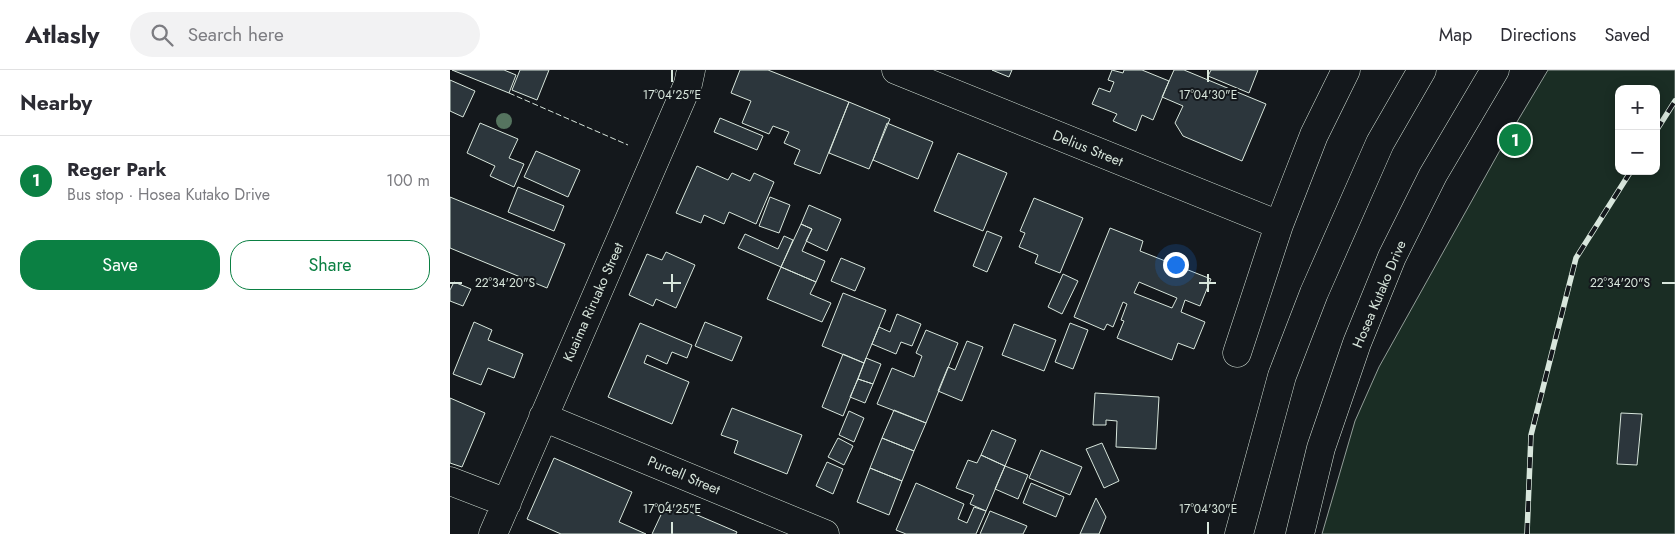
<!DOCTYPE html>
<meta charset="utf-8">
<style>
:root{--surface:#fff;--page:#f2f2f3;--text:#2b2b33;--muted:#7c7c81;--line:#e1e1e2;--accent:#0b8043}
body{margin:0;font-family:Jost,sans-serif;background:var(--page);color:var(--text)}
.controls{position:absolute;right:15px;top:15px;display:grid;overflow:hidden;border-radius:10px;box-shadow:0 2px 12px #0003}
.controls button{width:45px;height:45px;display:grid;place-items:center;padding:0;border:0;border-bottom:1px solid var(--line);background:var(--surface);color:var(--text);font:25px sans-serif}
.you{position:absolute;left:725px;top:194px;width:18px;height:18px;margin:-12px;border:4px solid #fff;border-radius:50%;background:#1a73e8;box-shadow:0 0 0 8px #1a73e833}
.badge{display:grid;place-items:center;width:32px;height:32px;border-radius:50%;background:var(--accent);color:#fff;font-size:16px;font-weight:700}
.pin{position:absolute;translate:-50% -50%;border:2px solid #fff;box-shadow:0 1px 5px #0006}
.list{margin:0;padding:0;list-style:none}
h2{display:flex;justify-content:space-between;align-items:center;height:65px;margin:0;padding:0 20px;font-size:21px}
h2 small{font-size:16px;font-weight:400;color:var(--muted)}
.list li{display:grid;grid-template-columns:32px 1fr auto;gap:15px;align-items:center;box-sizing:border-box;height:90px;padding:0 20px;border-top:1px solid var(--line)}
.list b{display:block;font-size:19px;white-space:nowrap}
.list p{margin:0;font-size:16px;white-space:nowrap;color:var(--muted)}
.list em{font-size:16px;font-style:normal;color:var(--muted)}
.actions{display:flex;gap:10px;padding:15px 20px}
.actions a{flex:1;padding:11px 0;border:1px solid var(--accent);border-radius:20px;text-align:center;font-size:18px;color:var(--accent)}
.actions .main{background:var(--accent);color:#fff}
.icon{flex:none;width:28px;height:28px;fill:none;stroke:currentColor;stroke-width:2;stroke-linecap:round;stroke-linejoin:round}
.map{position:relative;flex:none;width:1225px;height:464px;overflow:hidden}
header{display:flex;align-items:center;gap:30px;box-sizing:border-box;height:70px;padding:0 25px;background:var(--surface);border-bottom:1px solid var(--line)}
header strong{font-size:24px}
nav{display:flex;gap:28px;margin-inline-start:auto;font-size:18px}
.search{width:350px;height:45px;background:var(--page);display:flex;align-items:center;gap:12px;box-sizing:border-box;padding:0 18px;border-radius:28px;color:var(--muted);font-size:19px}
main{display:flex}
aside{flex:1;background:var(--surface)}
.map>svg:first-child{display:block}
</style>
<header>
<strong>Atlasly</strong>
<div class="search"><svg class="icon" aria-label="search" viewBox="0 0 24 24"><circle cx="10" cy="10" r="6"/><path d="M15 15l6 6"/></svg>Search here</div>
<nav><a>Map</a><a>Directions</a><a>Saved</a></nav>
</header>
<main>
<aside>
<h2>Nearby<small></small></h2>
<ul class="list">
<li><span class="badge">1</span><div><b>Reger Park</b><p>Bus stop · Hosea Kutako Drive</p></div><em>100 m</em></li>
</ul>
<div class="actions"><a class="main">Save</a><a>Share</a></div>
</aside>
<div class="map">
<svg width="1225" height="464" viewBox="0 0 1225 464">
<rect width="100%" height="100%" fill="#14181c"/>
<!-- green -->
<path fill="#1a2d24" stroke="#939e99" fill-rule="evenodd" d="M1098,0H1225V464H872L905,351L929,297L1049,82ZM1169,19H1206V101H1169Z"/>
<!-- building -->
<path fill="#2c363c" stroke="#d8e6dc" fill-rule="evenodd" d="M2,0H54L66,5L59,23Z
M70,0H99L87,30L62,20Z
M290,0H318L399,32L370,104L344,94L350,80L334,73L339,62L323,56L319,64L292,53L301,31L281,23Z
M542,0H562L559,7Z
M662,0L673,3L674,0H692L719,11L703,50L692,45L686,61L663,51L667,44L642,34L649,18L660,22L664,12L658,10Z
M724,0H734L816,34L792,91L733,66L725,53L733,36L712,27Z
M761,0H808L799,23L758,6Z
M0,10L25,21L13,47L0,41Z
M399,32L440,49L419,99L379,83Z
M270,48L313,66L307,80L264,62Z
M30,53L68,69L59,88L74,94L64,117L40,106L45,96L17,83Z
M437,53L483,72L468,109L423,90Z
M86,81L130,100L118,127L74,107Z
M508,83L557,103L533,161L484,141Z
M247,96L278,110L282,103L300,111L304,103L324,112L306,154L279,142L274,154L254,145L251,153L226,143Z
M68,117L114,136L104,161L58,142Z
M0,127L115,174L97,218L0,178Z
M320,127L340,135L329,163L309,156Z
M584,128L633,148L610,203L585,193L588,185L569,177L575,163L570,161Z
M359,135L391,149L377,181L356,171L362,159L351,154Z
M351,154L362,159L352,181L375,191L366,212L331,197Z
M660,158L693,171L690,181L761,209L750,236L735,230L731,242L755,252L744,279L728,273L722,290L667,268L674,251L671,250L677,234L673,232L663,257L657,254L654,260L624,247ZM689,212L727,228L722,238L684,223Z
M537,161L552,167L537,202L523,196Z
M295,164L328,179L334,166L343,170L331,197L288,178Z
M216,182L245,195L226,238L206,229L203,236L179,225L197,184L212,190Z
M391,188L415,198L405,221L381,211Z
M331,197L366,212L360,224L381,233L372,252L317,229Z
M613,204L628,211L612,244L598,237Z
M4,212L21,219L13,236L0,231V220Z
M393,223L436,240L414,293L372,276Z
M447,244L471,254L462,276L451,272L446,284L422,274L429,257L440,262Z
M24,252L42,260L38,270L73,284L64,308L38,298L31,315L3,304Z
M255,252L292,267L282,291L245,276Z
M190,253L242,275L237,288L222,282L217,294L197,285L194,293L239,312L222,354L158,327Z
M620,253L638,260L623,299L605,292Z
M564,254L606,270L594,301L552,285Z
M476,260L508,273L476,353L427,334L442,298L464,307L472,286L466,283Z
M517,271L533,277L512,331L488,321L498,297L505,300Z
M393,284L414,293L393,346L372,337Z
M416,288L431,294L423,314L408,309Z
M408,309L423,314L415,333L400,327Z
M645,323L709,327L706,379L666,377L667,351L656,350V355H643Z
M0,328L35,343L12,397L0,393Z
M282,338L352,365L337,404L284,383L288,371L271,365Z
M444,340L476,353L464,381L432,368Z
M399,341L414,348L404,372L389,365Z
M1171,343L1192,344L1187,395L1167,394Z
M542,360L566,370L555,396L531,385Z
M388,368L403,376L394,395L378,387Z
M432,368L464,381L452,411L420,398Z
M652,373L669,411L654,418L636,379Z
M591,380L632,397L620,425L579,408Z
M531,385L555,396L536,441L520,434L524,425L506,418L518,390L527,393Z
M104,388L182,422L169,452L196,464H111L77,449Z
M377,392L393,399L383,424L366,416Z
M555,396L578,405L568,429L545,419Z
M420,398L452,411L439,445L407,432Z
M466,413L514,434L508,449L517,453L524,437L536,441L526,464H456L446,460Z
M581,413L614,427L606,447L573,433Z
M646,428L656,447L649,464H630Z
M217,432L287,462L286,464H202Z
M540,441L577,456L573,464H530Z"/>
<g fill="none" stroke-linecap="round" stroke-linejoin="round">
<defs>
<path id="minor" d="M446,0L829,155
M787,283L829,155L864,65L896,0
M93,347L375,464
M0,411L57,433
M43,464L238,14L241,0"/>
<path id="major" d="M789,464L832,306L864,223L930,73L972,0
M850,464L871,378L907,273L942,187L983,105L1045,0"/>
</defs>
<!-- minor casing -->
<use href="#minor" stroke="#d8e6dc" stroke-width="29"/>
<!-- major casing -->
<use href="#major" stroke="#d8e6dc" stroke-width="29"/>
<!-- minor -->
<use href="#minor" stroke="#14181c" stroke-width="28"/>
<!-- major -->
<use href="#major" stroke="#14181c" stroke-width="28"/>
<defs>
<path id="rail" d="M1206,61L1225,31
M1077,464L1081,365L1126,188L1181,101"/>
</defs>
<!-- rail casing -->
<use href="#rail" stroke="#d8e6dc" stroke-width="5.5"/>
<!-- rail -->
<use href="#rail" stroke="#14181c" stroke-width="4" stroke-dasharray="11" stroke-linecap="butt"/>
<!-- fence -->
<path stroke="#d8e6dc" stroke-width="1" stroke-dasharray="6 2.5" stroke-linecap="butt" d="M59,23L178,75"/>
</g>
<!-- trees -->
<circle fill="#55745f" cx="54" cy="51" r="8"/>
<!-- ticks -->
<path fill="none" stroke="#d8e6dc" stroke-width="2" d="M222,0V12M758,0V12M222,204V222M758,204V222M0,213H12M213,213H231M749,213H766M1212,213H1225M222,452V464M758,452V464"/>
<g text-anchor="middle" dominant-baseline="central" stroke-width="4" stroke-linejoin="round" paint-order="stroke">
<!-- street labels -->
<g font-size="14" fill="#d8e6dc" stroke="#14181c">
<text transform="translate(638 78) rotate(22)">Delius Street</text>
<text transform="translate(929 224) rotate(-67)">Hosea Kutako Drive</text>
<text transform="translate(143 232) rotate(-66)">Kuaima Riruako Street</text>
<text transform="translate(234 405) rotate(23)">Purcell Street</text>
</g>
</g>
<g font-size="12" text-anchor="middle" fill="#d8e6dc" stroke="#14181c" stroke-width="4" stroke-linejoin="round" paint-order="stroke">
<text x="222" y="29">17°04'25"E</text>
<text x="758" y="29">17°04'30"E</text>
<text x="55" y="217">22°34'20"S</text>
<text x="1170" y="217">22°34'20"S</text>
<text x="222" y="443">17°04'25"E</text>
<text x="758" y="443">17°04'30"E</text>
</g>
</svg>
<div class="controls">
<button>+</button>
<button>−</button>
</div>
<div class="you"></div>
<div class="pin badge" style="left:1065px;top:70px">1</div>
</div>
</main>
